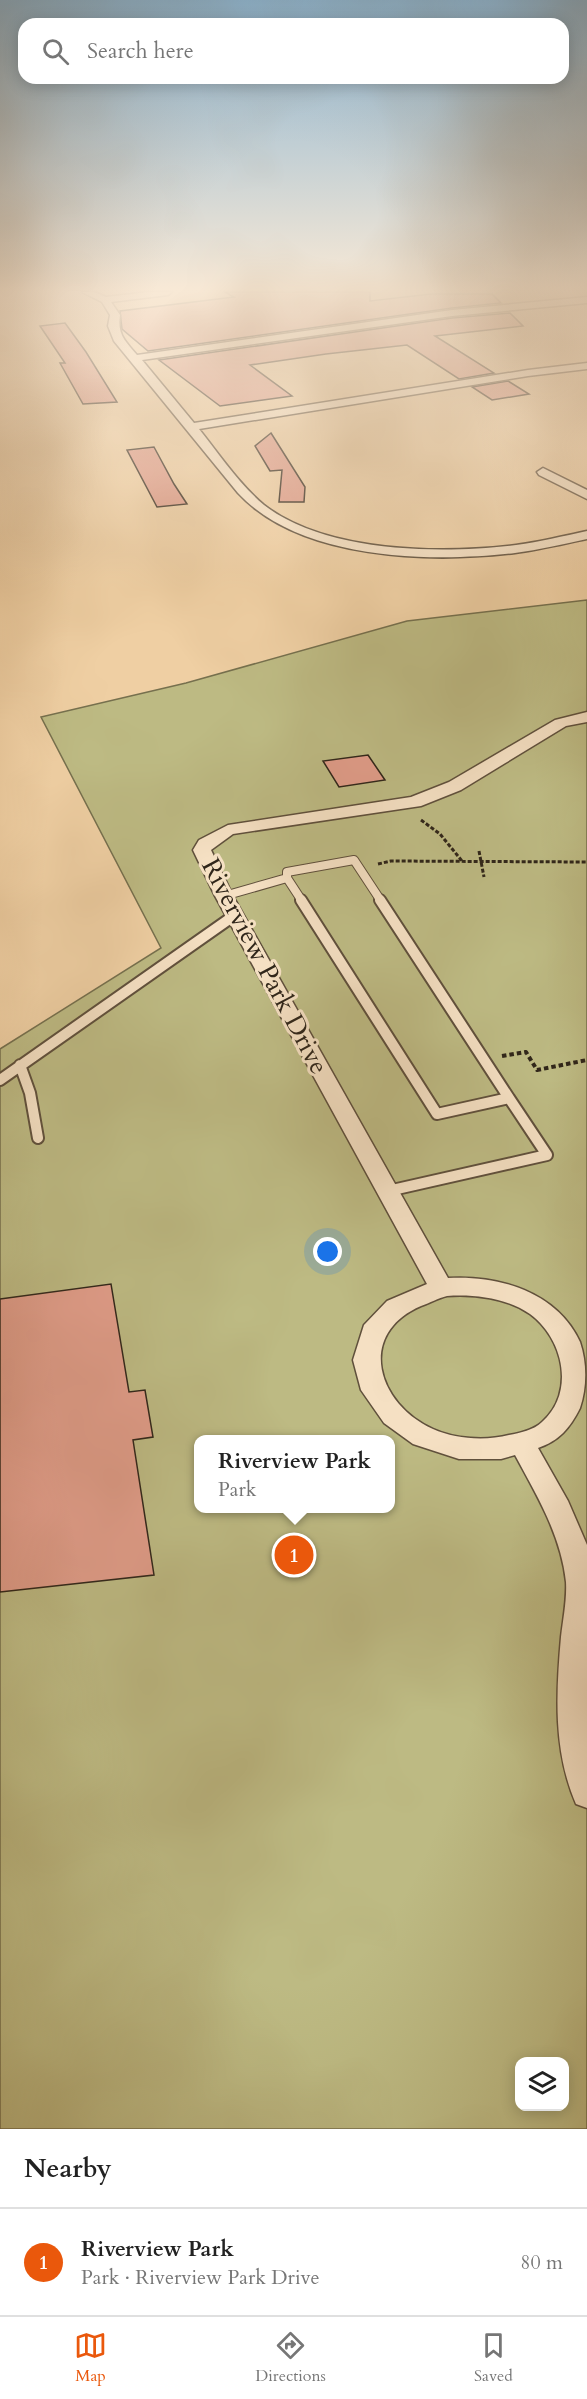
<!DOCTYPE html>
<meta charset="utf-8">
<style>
:root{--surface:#fff;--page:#f2f2f2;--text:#222;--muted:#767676;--line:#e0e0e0;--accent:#ea580c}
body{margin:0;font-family:Cardo,serif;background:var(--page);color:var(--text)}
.controls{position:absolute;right:18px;bottom:18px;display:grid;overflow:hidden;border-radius:12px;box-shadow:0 3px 15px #0003}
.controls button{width:54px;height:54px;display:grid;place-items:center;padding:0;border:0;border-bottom:2px solid var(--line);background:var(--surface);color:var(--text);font:30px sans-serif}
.you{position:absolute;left:328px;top:1252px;width:21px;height:21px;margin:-15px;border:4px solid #fff;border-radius:50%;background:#1a73e8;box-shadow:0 0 0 9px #1a73e833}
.badge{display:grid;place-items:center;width:39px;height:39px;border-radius:50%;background:var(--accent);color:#fff;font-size:20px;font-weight:700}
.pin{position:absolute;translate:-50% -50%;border:3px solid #fff;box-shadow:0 2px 6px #0006}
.popup{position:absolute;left:194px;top:1435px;width:201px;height:78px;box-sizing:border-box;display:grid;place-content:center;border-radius:12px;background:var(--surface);filter:drop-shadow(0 2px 4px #0005);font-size:20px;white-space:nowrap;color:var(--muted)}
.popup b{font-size:22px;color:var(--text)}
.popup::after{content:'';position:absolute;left:50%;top:100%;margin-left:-12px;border:12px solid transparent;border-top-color:var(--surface)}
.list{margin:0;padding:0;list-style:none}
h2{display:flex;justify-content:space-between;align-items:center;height:78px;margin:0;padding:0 24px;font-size:26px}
h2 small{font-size:20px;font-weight:400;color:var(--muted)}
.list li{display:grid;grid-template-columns:39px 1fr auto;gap:18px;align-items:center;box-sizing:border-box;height:108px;padding:0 24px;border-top:2px solid var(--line)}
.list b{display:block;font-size:22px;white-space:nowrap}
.list p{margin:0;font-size:20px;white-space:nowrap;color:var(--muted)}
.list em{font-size:20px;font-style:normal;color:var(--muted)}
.icon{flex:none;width:33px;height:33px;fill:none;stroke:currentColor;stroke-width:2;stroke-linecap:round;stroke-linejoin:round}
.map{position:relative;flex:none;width:587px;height:2129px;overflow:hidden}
.search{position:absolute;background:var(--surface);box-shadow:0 3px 15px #0003;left:18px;right:18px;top:18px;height:66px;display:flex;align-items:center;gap:15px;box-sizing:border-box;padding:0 21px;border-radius:18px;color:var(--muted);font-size:22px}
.sheet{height:186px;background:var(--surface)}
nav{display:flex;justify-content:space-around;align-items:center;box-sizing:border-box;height:84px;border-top:2px solid var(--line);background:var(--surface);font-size:16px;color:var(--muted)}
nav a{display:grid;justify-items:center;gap:3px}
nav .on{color:var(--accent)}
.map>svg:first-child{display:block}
</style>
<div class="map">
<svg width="587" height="2129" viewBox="0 0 587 2129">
<rect width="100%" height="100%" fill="#efcfa3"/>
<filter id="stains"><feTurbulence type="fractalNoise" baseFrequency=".00333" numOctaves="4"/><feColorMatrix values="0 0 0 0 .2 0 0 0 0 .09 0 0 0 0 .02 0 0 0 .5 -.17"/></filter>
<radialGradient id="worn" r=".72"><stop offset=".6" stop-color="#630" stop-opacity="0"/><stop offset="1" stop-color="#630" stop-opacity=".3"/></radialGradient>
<!-- green -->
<path fill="#bdba83" stroke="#76704e" stroke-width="1.5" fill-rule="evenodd" d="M587,600V2129H0V1049L161,948L41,717L186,683L407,621ZM198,1440H390V1508H198ZM520,2062H564V2106H520Z"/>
<!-- building -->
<path fill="#e19d8a" stroke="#30261a" stroke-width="1.5" d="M225,292H370V301L431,294H492L501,303L452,308L148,351L122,329L120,311L234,297Z
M510,313L523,326L435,336L494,373L459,379L407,345L326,354L250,365L292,396L220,406L159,360L452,318Z
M65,323L86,352L117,402L83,404L60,363H65L40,326Z
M508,381L529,394L492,400L472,387Z
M271,433L305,487L304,502H279L282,470L270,471L255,446Z
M154,447L174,484L187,504L157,507L127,450Z
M368,755L385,780L339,787L323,761Z
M111,1284L129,1392L145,1390L153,1437L133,1440L154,1575L0,1592V1299Z"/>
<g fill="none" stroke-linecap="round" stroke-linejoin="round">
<defs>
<path id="lane-far1" d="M287,878L302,901
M287,878V872L354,860L381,901
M224,896L287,878"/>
<path id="lane" d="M301,900L437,1114L509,1098L380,900
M20,1065L30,1093L38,1138
M0,1080L235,915
M388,1191L547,1155L509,1098"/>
<path id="street" d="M82,292H94L106,297L149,292H172L168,295L111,302L120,315C117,334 125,341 137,355L452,310L587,297V303L452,316L142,360L194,423L528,370L587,363V369L528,376L199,429C219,454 239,484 264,505C326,553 441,554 516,545C540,542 563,536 587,531V539C563,544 539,550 515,553C430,563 300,560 238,493L114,341L108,326L110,315L102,302Z
M543,468L587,490V499L539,475L537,472Z
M587,712V722L566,726L461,790L421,806L233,834L211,850L233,896L448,1278C499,1275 557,1292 580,1342C587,1363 587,1387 580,1408C570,1428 559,1441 538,1448L568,1501L587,1545V1808L576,1804C553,1751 556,1693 561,1637C563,1619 567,1600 566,1582C561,1535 537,1496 515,1455L501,1459H459L413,1444L384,1423L361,1390L353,1360L364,1325L387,1301L427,1284L215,896L193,850L199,840L228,825L411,797L449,782L555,720ZM447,1296C474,1294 507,1298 530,1314C563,1338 576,1392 542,1422C534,1430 520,1433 509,1435C485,1441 455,1439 433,1429C377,1404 356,1334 421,1306C430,1303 438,1298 447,1296Z"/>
</defs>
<!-- lane-far1 casing -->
<use href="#lane-far1" stroke="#60503c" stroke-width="10"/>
<!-- lane casing -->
<use href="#lane" stroke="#60503c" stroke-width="14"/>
<!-- street casing -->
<use href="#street" stroke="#60503c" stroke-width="3"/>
<!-- path-far1 -->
<path stroke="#30261a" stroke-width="3" stroke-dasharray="4 2" stroke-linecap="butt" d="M421,820L440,834L462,861
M479,851L484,877
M378,864L391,861L587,862"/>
<!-- path -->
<path stroke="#30261a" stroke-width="4" stroke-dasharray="4.5 3" stroke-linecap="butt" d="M502,1056L526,1052L537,1070L587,1060"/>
<!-- lane-far1 -->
<use href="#lane-far1" stroke="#f5e0c3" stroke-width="8"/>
<!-- lane -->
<use href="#lane" stroke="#f5e0c3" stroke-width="10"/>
<!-- street -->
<use href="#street" fill="#f5e0c3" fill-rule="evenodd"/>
</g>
<!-- sky -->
<linearGradient id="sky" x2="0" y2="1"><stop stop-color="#8ab4d2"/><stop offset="0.49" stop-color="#f8e9d6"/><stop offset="1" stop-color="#f8e9d6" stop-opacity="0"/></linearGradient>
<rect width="587" height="590" fill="url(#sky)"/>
<g text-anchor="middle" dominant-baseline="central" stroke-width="6" stroke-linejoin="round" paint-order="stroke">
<!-- street labels -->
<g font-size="26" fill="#30261a" stroke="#f5e0c3">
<text transform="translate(265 966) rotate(62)">Riverview Park Drive</text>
</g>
</g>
<rect width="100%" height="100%" filter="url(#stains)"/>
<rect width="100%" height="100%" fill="url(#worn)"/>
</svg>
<div class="controls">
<button><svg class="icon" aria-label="layers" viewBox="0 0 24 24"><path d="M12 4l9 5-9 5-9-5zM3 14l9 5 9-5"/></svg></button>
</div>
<div class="you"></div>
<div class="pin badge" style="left:294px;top:1555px">1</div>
<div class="popup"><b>Riverview Park</b>Park</div>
<div class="search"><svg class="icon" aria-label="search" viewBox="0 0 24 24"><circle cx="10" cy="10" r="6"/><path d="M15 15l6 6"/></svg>Search here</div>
</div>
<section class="sheet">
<h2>Nearby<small></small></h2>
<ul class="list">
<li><span class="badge">1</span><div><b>Riverview Park</b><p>Park · Riverview Park Drive</p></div><em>80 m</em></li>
</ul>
</section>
<nav>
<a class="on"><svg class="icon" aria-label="map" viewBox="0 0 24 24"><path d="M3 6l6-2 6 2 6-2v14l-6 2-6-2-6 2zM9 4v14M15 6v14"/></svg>Map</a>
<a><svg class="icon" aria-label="directions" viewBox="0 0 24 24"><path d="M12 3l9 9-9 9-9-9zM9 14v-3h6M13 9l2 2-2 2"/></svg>Directions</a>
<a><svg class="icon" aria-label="saved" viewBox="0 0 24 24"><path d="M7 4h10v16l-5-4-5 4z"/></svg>Saved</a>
</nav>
